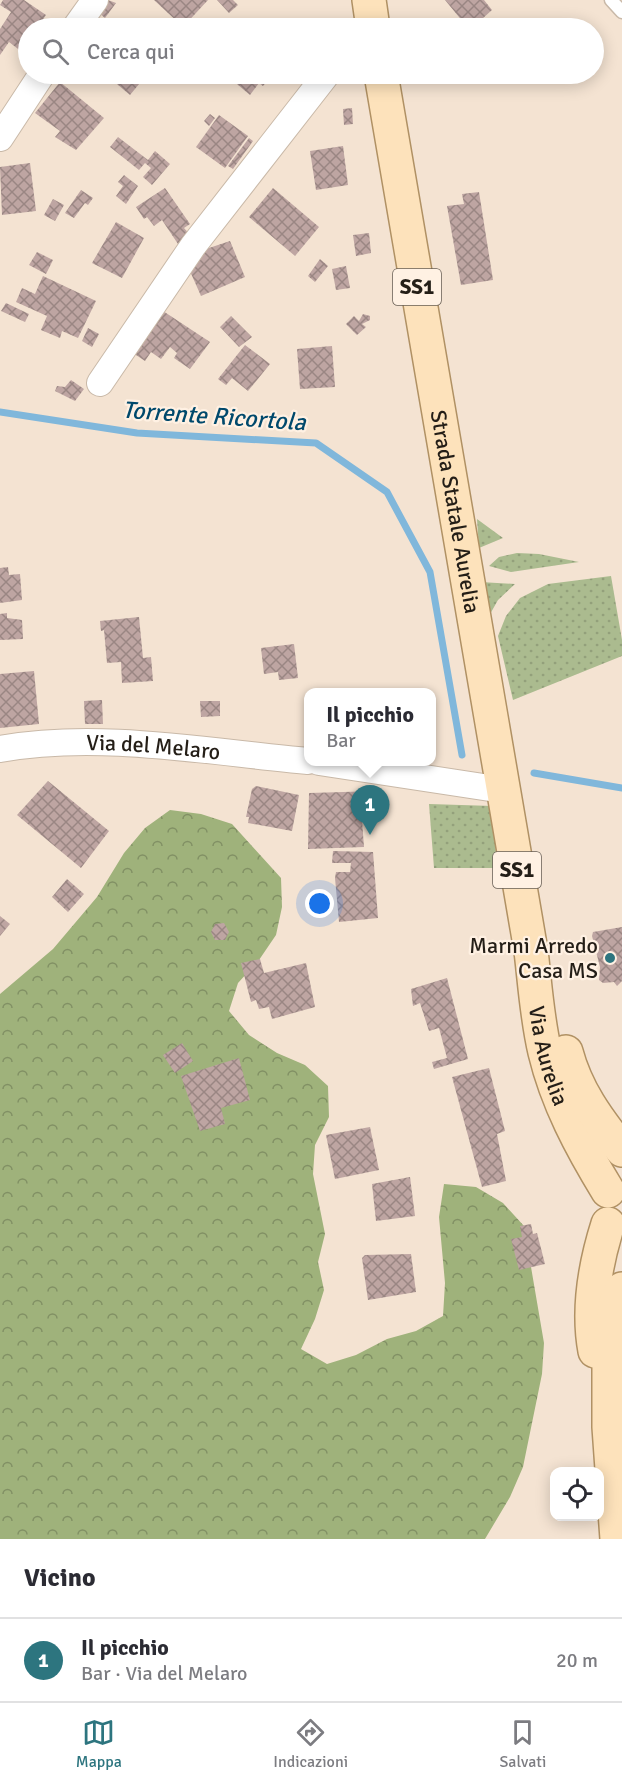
<!DOCTYPE html>
<html lang="it">
<meta charset="utf-8">
<style>
:root{--surface:#fff;--page:#f7f7f7;--text:#2b2b33;--muted:#7c7c81;--line:#e1e1e2;--accent:#2d757f}
body{margin:0;font-family:Signika,sans-serif;background:var(--page);color:var(--text)}
.controls{position:absolute;right:18px;bottom:18px;display:grid;overflow:hidden;border-radius:12px;box-shadow:0 3px 15px #0003}
.controls button{width:54px;height:54px;display:grid;place-items:center;padding:0;border:0;border-bottom:2px solid var(--line);background:var(--surface);color:var(--text);font:30px sans-serif}
.you{position:absolute;left:320px;top:904px;width:21px;height:21px;margin:-15px;border:4px solid #fff;border-radius:50%;background:#1a73e8;box-shadow:0 0 0 9px #1a73e833}
.badge{display:grid;place-items:center;width:39px;height:39px;border-radius:50%;background:var(--accent);color:#fff;font-size:20px;font-weight:700}
.pin{position:absolute;translate:-50% -50px;filter:drop-shadow(0 2px 3px #0008)}
.pin::after{content:'';position:absolute;top:32px;width:21px;height:18px;background:inherit;clip-path:polygon(0 0,100% 0,50% 100%)}
.popup{position:absolute;left:304px;top:688px;width:132px;height:78px;box-sizing:border-box;display:grid;place-content:center;border-radius:12px;background:var(--surface);filter:drop-shadow(0 2px 4px #0005);font-size:20px;white-space:nowrap;color:var(--muted)}
.popup b{font-size:22px;color:var(--text)}
.popup::after{content:'';position:absolute;left:50%;top:100%;margin-left:-12px;border:12px solid transparent;border-top-color:var(--surface)}
.list{margin:0;padding:0;list-style:none}
h2{display:flex;justify-content:space-between;align-items:center;height:78px;margin:0;padding:0 24px;font-size:26px}
h2 small{font-size:20px;font-weight:400;color:var(--muted)}
.list li{display:grid;grid-template-columns:39px 1fr auto;gap:18px;align-items:center;box-sizing:border-box;height:84px;padding:0 24px;border-top:2px solid var(--line)}
.list b{display:block;font-size:22px;white-space:nowrap}
.list p{margin:0;font-size:20px;white-space:nowrap;color:var(--muted)}
.list em{font-size:20px;font-style:normal;color:var(--muted)}
.icon{flex:none;width:33px;height:33px;fill:none;stroke:currentColor;stroke-width:2;stroke-linecap:round;stroke-linejoin:round}
.map{position:relative;flex:none;width:622px;height:1539px;overflow:hidden}
.search{position:absolute;background:var(--surface);box-shadow:0 3px 15px #0003;left:18px;right:18px;top:18px;height:66px;display:flex;align-items:center;gap:15px;box-sizing:border-box;padding:0 21px;border-radius:33px;color:var(--muted);font-size:22px}
.sheet{height:162px;background:var(--surface)}
nav{display:flex;justify-content:space-around;align-items:center;box-sizing:border-box;height:84px;border-top:2px solid var(--line);background:var(--surface);font-size:16px;color:var(--muted)}
nav a{display:grid;justify-items:center;gap:3px}
nav .on{color:var(--accent)}
.map>svg:first-child{display:block}
</style>
<div class="map">
<svg width="622" height="1539" viewBox="0 0 622 1539">
<defs>
<pattern id="green-dots" width="8" height="8" patternUnits="userSpaceOnUse" patternTransform="scale(1.5)"><rect width="8" height="8" fill="#abbb8f"/><path d="M2 2h.1M6 6h.1" fill="none" stroke="#93a07b" stroke-width="1.8" stroke-linecap="round"/></pattern>
<pattern id="forest-crowns" width="20" height="18" patternUnits="userSpaceOnUse" patternTransform="scale(1.5)"><rect width="20" height="18" fill="#9fb27b"/><path d="M2 6a3 3 0 1 1 6 0M12 15a3 3 0 1 1 6 0" fill="none" stroke="#819064"/></pattern>
<pattern id="building-cross-hatch" width="8" height="8" patternUnits="userSpaceOnUse" patternTransform="scale(1.5)"><rect width="8" height="8" fill="#bea5a2"/><path d="M0 0l8 8M0 8l8-8" fill="none" stroke="#9a8683"/></pattern>
</defs>
<rect width="100%" height="100%" fill="#f4e3d2"/>
<!-- green -->
<path fill="url(#green-dots)" d="M477,519L503,538L479,548Z
M517,553L539,554L579,562L511,572L489,566L499,557Z
M611,576L622,640V656L513,700L498,636L506,616L520,598L548,584Z
M480,582L515,584L498,600L485,623Z
M429,804L493,806L497,868H434Z"/>
<!-- forest -->
<path fill="url(#forest-crowns)" d="M170,810L201,814L232,824L281,878L282,907L276,935L259,960L238,983L229,1011L249,1035L277,1053L305,1065L328,1086L329,1117L315,1145L313,1174L325,1234L318,1262L324,1290L315,1319L301,1349L327,1364L356,1355L387,1339L416,1331L443,1316L445,1283L439,1217L444,1184L476,1187L503,1203L524,1226L544,1343L542,1374L523,1467L510,1497L485,1539H0V994L53,949L97,897L124,853L145,828Z"/>
<g fill="none" stroke-linecap="round" stroke-linejoin="round">
<!-- stream -->
<path stroke="#80b7db" stroke-width="7" d="M0,412L137,433L316,443L387,492L430,572L462,755
M534,773L622,788"/>
</g>
<!-- building -->
<path fill="url(#building-cross-hatch)" d="M3,0H24L46,15L37,28H28V42L22,52L9,42L0,55V29L11,12L0,5Z
M108,0L116,3L105,18L99,13Z
M154,0H208L183,27Z
M217,0H233L238,5L229,13Z
M445,0H484L492,10L482,19L489,28H468Z
M105,74H138L144,78L130,95Z
M225,74H273L263,86L259,83L250,95Z
M60,82L104,118L76,150L55,137L60,131L35,113Z
M352,108L353,124L344,125L343,109Z
M210,114L215,118L209,126L204,121Z
M219,115L248,136L225,168L196,147Z
M118,137L148,160L155,151L170,164L152,185L143,177L151,168L145,163L139,170L110,147Z
M249,138L253,141L233,169L228,166Z
M343,146L348,185L316,190L310,151Z
M30,163L36,211L2,215L0,167Z
M124,175L138,186L126,204L116,196L123,186L118,182Z
M165,188L190,224L184,228L192,237L180,247L162,220L154,226L147,217L144,219L136,207Z
M273,188L319,227L295,256L249,217Z
M81,190L93,198L88,205L85,203L74,218L65,213Z
M479,192L493,280L461,285L447,206L464,204L462,194Z
M53,199L64,205L55,221L44,215Z
M116,222L144,238L122,278L92,263Z
M369,233L371,253L356,256L353,235Z
M230,241L245,277L201,296L189,269L197,252Z
M37,252L53,260L46,274L29,265Z
M320,259L328,266L315,282L308,276Z
M346,266L350,288L336,290L332,269Z
M43,276L96,301L78,338L62,331L60,338L41,330L47,316L16,302L22,288L35,294Z
M6,303L29,314L25,322L1,311Z
M163,311L210,342L190,369L174,358L177,353L170,347L161,359L151,352L145,361L133,353Z
M363,314L370,316V320L362,324L366,327L357,335L346,324L354,316L359,321Z
M231,316L252,337L239,347L220,327Z
M88,328L99,334L92,347L82,341Z
M245,345L270,364L248,391L232,378L226,385L218,379Z
M332,346L335,387L300,389L297,349Z
M71,380L84,389L75,401L55,391L57,386L65,387Z
M8,567L9,575L20,574L22,600L0,603V568Z
M7,613V618L22,620L23,639L0,640V614Z
M139,617L143,658L151,657L153,681L122,683L121,662L107,663L104,630L101,631L100,621Z
M294,644L298,678L279,680L278,672L264,674L261,648Z
M34,671L39,724L0,728V674Z
M102,700L103,724H85L84,701Z
M200,701H220V716L201,717Z
M48,781L109,831L81,868L17,815Z
M256,786L299,795L292,831L248,823L249,817H246L252,789Z
M377,791V820H362L364,847L308,849L309,793Z
M333,851L373,852L378,918L339,922L335,878L336,872H350L351,863H332Z
M67,879L84,894L68,912L52,897Z
M0,916L10,924L0,936Z
M224,923L229,932L225,940H215L211,932L215,924Z
M622,927V981L617,986L614,982L603,983L599,980L600,967L592,936L593,932Z
M260,959L264,973L306,963L315,1007L272,1019L269,1007L259,1009L256,1000L251,1002L241,963Z
M447,978L468,1059L434,1069L432,1062L447,1058L439,1028L429,1031L420,1003L413,1006L411,989Z
M182,1043L193,1061L175,1073L163,1055Z
M239,1058L250,1100L221,1108L225,1124L200,1131L181,1076Z
M489,1068L505,1131L497,1134L506,1181L482,1187L452,1077Z
M370,1127L379,1170L335,1179L326,1135Z
M410,1177L415,1216L376,1221L372,1184Z
M531,1224L533,1234L537,1233L545,1264L519,1270L511,1239L522,1237L520,1226Z
M411,1254L416,1292L368,1300L362,1258L365,1255Z"/>
<g fill="none" stroke-linecap="round" stroke-linejoin="round">
<defs>
<path id="service" d="M611,0L622,12"/>
<g id="minor">
<path d="M75,28L95,0"/>
<path d="M0,138L42,74"/>
<path d="M100,383L193,246L327,74"/>
<path id="s1" d="M0,749C98,731 209,752 308,761"/>
<path d="M319,762L503,790"/>
</g>
<g id="primary">
<path d="M369,0L373,28"/>
<path id="s2" d="M381,74L531,951C535,984 537,1019 545,1052C557,1102 581,1147 608,1191"/>
<path d="M566,1052C576,1090 597,1119 622,1150"/>
<path d="M595,1351C587,1308 595,1265 608,1224"/>
<path d="M617,1539L609,1427V1358L616,1302L622,1289"/>
</g>
</defs>
<!-- service casing -->
<use href="#service" stroke="#c9b9a8" stroke-width="15"/>
<!-- minor casing -->
<use href="#minor" stroke="#c9b9a8" stroke-width="28"/>
<!-- primary casing -->
<use href="#primary" stroke="#b09164" stroke-width="36"/>
<!-- service -->
<use href="#service" stroke="#fff" stroke-width="12"/>
<!-- minor -->
<use href="#minor" stroke="#fff" stroke-width="26"/>
<!-- primary -->
<use href="#primary" stroke="#fde2bb" stroke-width="33"/>
</g>
<!-- markers -->
<circle fill="#2d757f" stroke="#fff1e3" stroke-width="2" cx="610" cy="958" r="6"/>
<g text-anchor="middle" dominant-baseline="central" stroke-width="4.5" stroke-linejoin="round" paint-order="stroke">
<!-- shield labels -->
<g fill="#fff1e3" stroke="#665d54" stroke-width="1.5">
<rect x="393" y="269" width="48" height="36" rx="4.5"/>
<rect x="493" y="852" width="48" height="36" rx="4.5"/>
</g>
<g font-size="21" font-weight="bold" fill="#241e17">
<text x="417" y="287">SS1</text>
<text x="517" y="870">SS1</text>
</g>
<!-- street labels -->
<g font-size="22" fill="#241e17" stroke="#fff1e3">
<text stroke="none"><textPath href="#s2" startOffset="444">Strada Statale Aurelia</textPath></text>
<text stroke="none"><textPath href="#s1" startOffset="154">Via del Melaro</textPath></text>
<text stroke="none"><textPath href="#s2" startOffset="996">Via Aurelia</textPath></text>
</g>
<!-- poi labels -->
<g font-size="22" fill="#241e17" stroke="#fff1e3" text-anchor="end">
<text x="598" y="945">Marmi Arredo<tspan x="598" dy="25">Casa MS</tspan></text>
</g>
<!-- water labels -->
<g font-size="24" font-style="italic" fill="#00496c" stroke="#fff1e3">
<text transform="translate(214 416) rotate(4)">Torrente Ricortola</text>
</g>
</g>
</svg>
<div class="controls">
<button><svg class="icon" aria-label="locate" viewBox="0 0 24 24"><circle cx="12" cy="12" r="6"/><path d="M12 2v4M12 18v4M2 12h4M18 12h4"/></svg></button>
</div>
<div class="you"></div>
<div class="pin badge" style="left:370px;top:835px">1</div>
<div class="popup"><b>Il picchio</b>Bar</div>
<div class="search"><svg class="icon" aria-label="search" viewBox="0 0 24 24"><circle cx="10" cy="10" r="6"/><path d="M15 15l6 6"/></svg>Cerca qui</div>
</div>
<section class="sheet">
<h2>Vicino<small></small></h2>
<ul class="list">
<li><span class="badge">1</span><div><b>Il picchio</b><p>Bar · Via del Melaro</p></div><em>20 m</em></li>
</ul>
</section>
<nav>
<a class="on"><svg class="icon" aria-label="map" viewBox="0 0 24 24"><path d="M3 6l6-2 6 2 6-2v14l-6 2-6-2-6 2zM9 4v14M15 6v14"/></svg>Mappa</a>
<a><svg class="icon" aria-label="directions" viewBox="0 0 24 24"><path d="M12 3l9 9-9 9-9-9zM9 14v-3h6M13 9l2 2-2 2"/></svg>Indicazioni</a>
<a><svg class="icon" aria-label="saved" viewBox="0 0 24 24"><path d="M7 4h10v16l-5-4-5 4z"/></svg>Salvati</a>
</nav>
